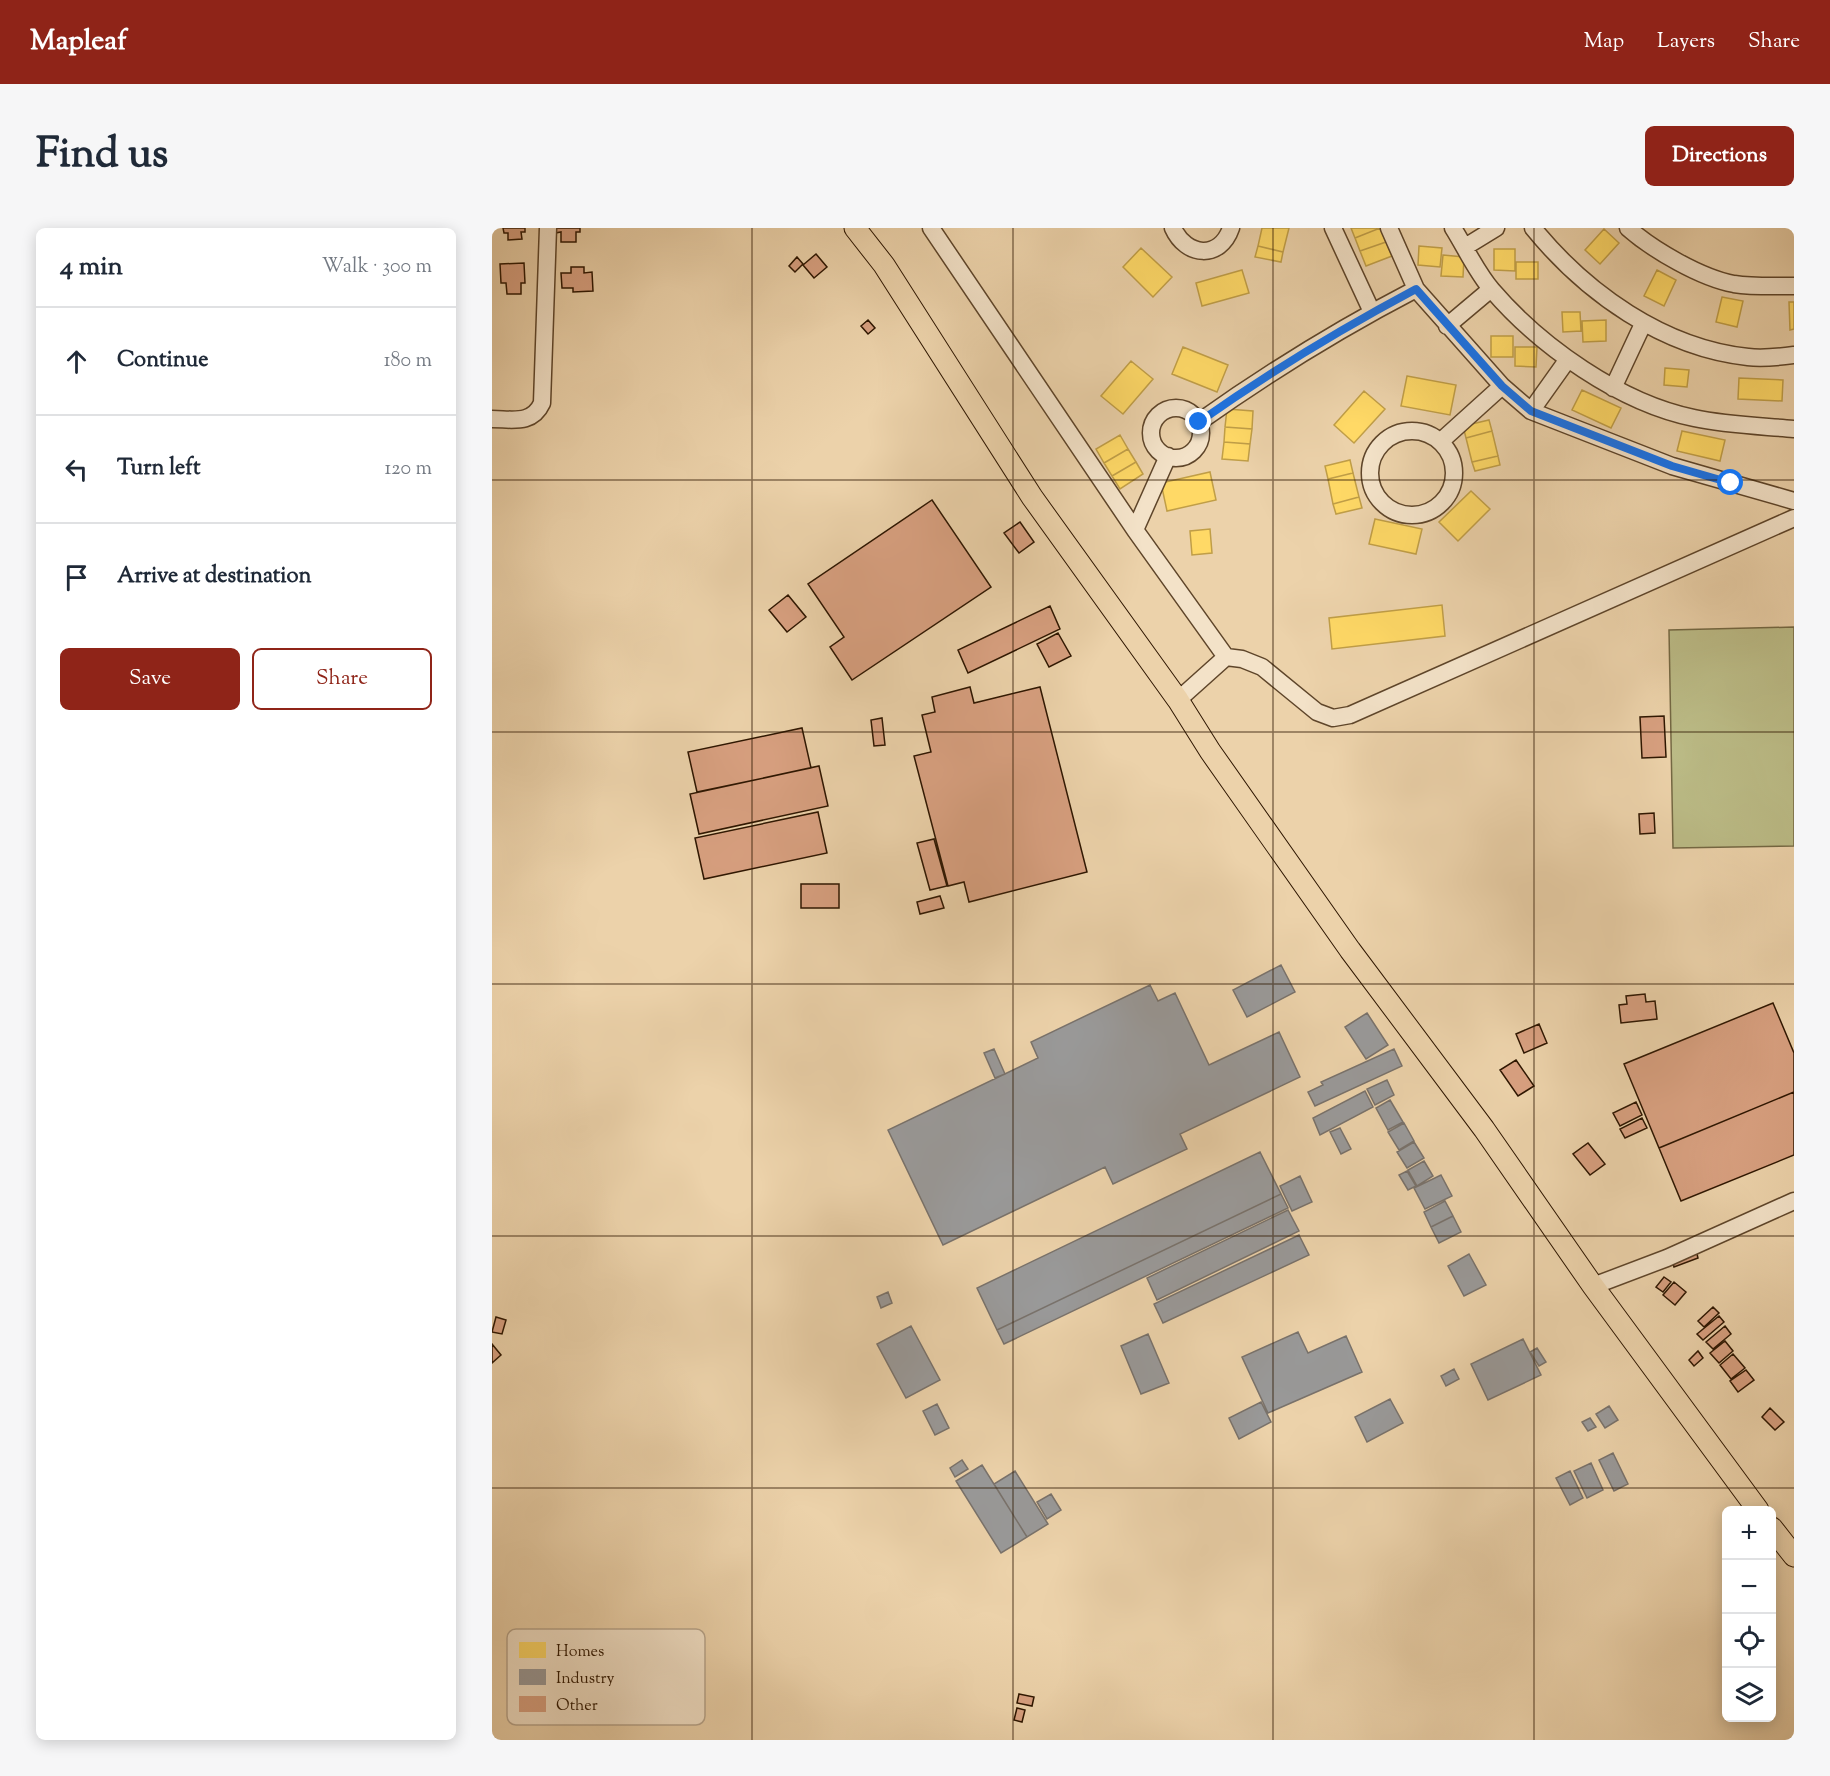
<!DOCTYPE html>
<meta charset="utf-8">
<style>
:root{--surface:#fff;--page:#f6f6f7;--text:#1f2937;--muted:#747a83;--line:#e0e1e3;--accent:#8f2418}
body{margin:0;font-family:"Sorts Mill Goudy",serif;background:var(--page);color:var(--text)}
.controls{position:absolute;right:18px;bottom:18px;display:grid;overflow:hidden;border-radius:9px;box-shadow:0 3px 15px #0003}
.controls button{width:54px;height:54px;display:grid;place-items:center;padding:0;border:0;border-bottom:2px solid var(--line);background:var(--surface);color:var(--text);font:30px sans-serif}
.stop{position:absolute;width:18px;height:18px;margin:-14px;border:4px solid #1a73e8;border-radius:50%;background:#fff}
.stop.end{background:#1a73e8;border-color:#fff;box-shadow:0 2px 6px #0008}
.list{margin:0;padding:0;list-style:none}
h2{display:flex;justify-content:space-between;align-items:center;height:78px;margin:0;padding:0 24px;font-size:26px}
h2 small{font-size:20px;font-weight:400;color:var(--muted)}
.list li{display:grid;grid-template-columns:39px 1fr auto;gap:18px;align-items:center;box-sizing:border-box;height:108px;padding:0 24px;border-top:2px solid var(--line)}
.list b{display:block;font-size:22px;white-space:nowrap}
.list em{font-size:20px;font-style:normal;color:var(--muted)}
.actions{display:flex;gap:12px;padding:18px 24px}
.actions a{flex:1;padding:14px 0;border:2px solid var(--accent);border-radius:9px;text-align:center;font-size:21px;color:var(--accent)}
.actions .main{background:var(--accent);color:#fff}
.icon{flex:none;width:33px;height:33px;fill:none;stroke:currentColor;stroke-width:2;stroke-linecap:round;stroke-linejoin:round}
.map{position:relative;flex:none;width:1302px;height:1512px;overflow:hidden;border-radius:9px}
header{display:flex;align-items:center;gap:36px;box-sizing:border-box;height:84px;padding:0 30px;background:var(--accent);color:#fff}
header strong{font-size:28px}
nav{display:flex;gap:33px;margin-inline-start:auto;font-size:21px}
.intro{display:flex;align-items:center;justify-content:space-between;box-sizing:border-box;height:144px;padding:0 36px}
h1{margin:0;font-size:42px}
.button{padding:15px 27px;border-radius:9px;background:var(--accent);color:#fff;font-size:21px;font-weight:700}
main{display:flex;gap:36px;padding:0 36px}
aside{flex:1;background:var(--surface);border-radius:9px;box-shadow:0 3px 15px #0003}
.map>svg:first-child{display:block}
</style>
<header>
<strong>Mapleaf</strong>
<nav><a>Map</a><a>Layers</a><a>Share</a></nav>
</header>
<div class="intro"><h1>Find us</h1><a class="button">Directions</a></div>
<main>
<aside>
<h2>4 min<small>Walk · 300 m</small></h2>
<ul class="list">
<li><svg class="icon" aria-label="ahead" viewBox="0 0 24 24"><path d="M12 20V5M6 11l6-6 6 6"/></svg><div><b>Continue</b></div><em>180 m</em></li>
<li><svg class="icon" aria-label="left" viewBox="0 0 24 24"><path d="M17 20v-9H6M10 6l-5 5 5 5"/></svg><div><b>Turn left</b></div><em>120 m</em></li>
<li><svg class="icon" aria-label="arrive" viewBox="0 0 24 24"><path d="M6 21V4h12l-3 4 3 4H6"/></svg><div><b>Arrive at destination</b></div></li>
</ul>
<div class="actions"><a class="main">Save</a><a>Share</a></div>
</aside>
<div class="map">
<svg width="1302" height="1512" viewBox="0 0 1302 1512">
<rect width="100%" height="100%" fill="#ecd2aa"/>
<filter id="stains"><feTurbulence type="fractalNoise" baseFrequency=".00333" numOctaves="4"/><feColorMatrix values="0 0 0 0 .2 0 0 0 0 .09 0 0 0 0 .02 0 0 0 .5 -.17"/></filter>
<radialGradient id="worn" r=".72"><stop offset=".6" stop-color="#630" stop-opacity="0"/><stop offset="1" stop-color="#630" stop-opacity=".3"/></radialGradient>
<!-- green -->
<path fill="#bbbb86" stroke="#746843" stroke-width="1.5" d="M1302,399V618L1181,620L1177,402Z"/>
<!-- homes -->
<path fill="#ffd966" stroke="#c09e47" stroke-width="1.5" d="M770,0H797L791,24L766,18Z
M859,0H888L863,10Z
M888,0L894,14L868,23L863,10Z
M1112,1L1127,15L1108,36L1093,22Z
M894,14L900,28L874,38L868,23Z
M766,18L791,24L789,34L763,29Z
M927,18L950,20L948,39L926,37Z
M649,20L680,49L661,69L631,39Z
M1002,21H1023V43L1002,42Z
M951,27L972,29L971,49L949,48Z
M1024,34H1046V51H1024Z
M750,42L757,65L710,78L704,55Z
M1165,42L1184,52L1172,78L1152,68Z
M1230,69L1251,73L1245,99L1224,94Z
M1297,74H1302V101L1298,102Z
M1070,84H1088L1089,103L1071,104Z
M1114,92V113L1091,114L1090,93Z
M999,108H1021V129H999Z
M691,119L736,137L725,164L680,146Z
M1023,119H1045L1044,139L1023,138Z
M639,133L661,151L631,186L609,168Z
M1173,140L1197,142L1195,159L1172,157Z
M915,148L964,157L958,187L909,178Z
M1247,150L1291,152L1290,173L1246,171Z
M1090,162L1129,180L1119,200L1080,182Z
M872,163L893,181L862,215L842,197Z
M735,181L761,183L760,201L733,199Z
M997,192L1000,203L974,210L971,198Z
M733,199L760,201L758,216L732,214Z
M1000,203L1006,228L980,234L974,210Z
M1190,203L1233,212L1228,233L1185,223Z
M628,207L636,221L612,235L604,221Z
M732,214L758,216L756,233L730,231Z
M636,221L644,234L620,248L612,235Z
M1006,228L1008,237L983,243L980,234Z
M858,232L861,245L836,251L833,238Z
M644,234L651,246L628,261L620,248Z
M718,244L724,272L675,283L669,255Z
M861,245L867,269L841,276L836,251Z
M979,263L998,281L966,313L947,294Z
M867,269L870,280L844,286L841,276Z
M883,291L930,301L924,326L877,316Z
M718,301L720,325L700,327L698,303Z
M950,377L953,408L840,421L837,390Z"/>
<!-- industry -->
<path fill="#999" stroke="#79726b" stroke-width="1.5" d="M789,737L803,764L755,789L741,762Z
M658,757L666,773L683,765L717,837L787,804L808,849L688,906L695,921L621,956L613,939L451,1017L396,902L546,830L539,814Z
M875,785L896,817L874,831L853,799Z
M502,821L513,846L503,850L492,825Z
M902,821L910,838L823,878L816,864L831,857L829,854Z
M895,852L902,867L883,877L875,861Z
M873,863L881,879L828,907L821,890Z
M898,872L911,894L896,902L884,880Z
M912,895L922,913L907,922L896,904Z
M848,900L859,921L849,926L838,904Z
M922,914L932,930L915,940L905,924Z
M768,924L789,966L505,1102L485,1060Z
M932,933L941,948L925,958L916,942Z
M915,943L924,958L916,962L907,947Z
M949,947L960,968L933,981L922,960Z
M808,948L820,974L800,983L788,958Z
M789,966L796,980L512,1116L505,1102Z
M953,973L961,988L939,999L932,984Z
M796,982L807,1003L665,1072L655,1050Z
M961,988L969,1004L947,1015L939,999Z
M807,1007L817,1027L671,1095L662,1076Z
M977,1026L994,1057L972,1068L956,1038Z
M396,1064L400,1075L389,1080L385,1069Z
M419,1098L448,1152L414,1170L385,1116Z
M806,1104L816,1125L854,1108L870,1144L776,1185L750,1129Z
M656,1106L677,1155L649,1166L629,1118Z
M1031,1111L1049,1147L996,1172L979,1136Z
M1045,1120L1054,1134L1047,1138L1038,1124Z
M962,1141L967,1151L954,1158L949,1148Z
M898,1171L911,1195L875,1214L863,1189Z
M769,1174L779,1194L747,1211L737,1190Z
M445,1176L457,1200L443,1207L431,1183Z
M1117,1178L1126,1192L1113,1200L1104,1186Z
M1098,1190L1104,1199L1096,1203L1090,1194Z
M1121,1225L1136,1256L1122,1263L1107,1232Z
M470,1232L476,1241L463,1249L458,1240Z
M1099,1235L1111,1262L1095,1270L1082,1243Z
M490,1237L535,1309L509,1325L464,1253Z
M523,1243L556,1296L535,1309L502,1256Z
M1078,1243L1091,1270L1078,1277L1064,1250Z
M559,1266L569,1282L555,1291L545,1274Z"/>
<!-- building -->
<path fill="#d8a080" stroke="#2e1600" stroke-width="1.5" d="M11,0H33V4H29L30,11L16,12V5H12Z
M63,0H88V4H84V14H69V4L63,5Z
M324,26L335,39L322,50L311,37Z
M305,29L311,36L303,44L297,38Z
M32,35L33,55H29V66H15L14,55H9L8,36Z
M79,39H92V45L100,44L101,63L81,64V60H70L69,45H79Z
M376,92L383,100L376,106L369,98Z
M440,272L499,359L360,452L338,419L352,409L316,356Z
M528,294L542,314L527,325L512,305Z
M296,367L314,389L295,404L277,382Z
M558,378L568,401L476,445L466,422Z
M566,405L579,428L557,439L545,416Z
M478,459L482,475L548,459L595,644L477,674L472,654L456,658L422,528L439,524L430,487L443,484L440,469Z
M1172,488L1174,529L1150,530L1148,489Z
M390,490L393,517L382,518L379,492Z
M310,500L319,540L205,564L196,524Z
M327,538L336,578L207,606L198,566Z
M326,584L335,625L212,651L203,610Z
M1162,585L1163,605L1148,606L1147,586Z
M442,611L455,658L438,662L425,615Z
M309,656H347V680H309Z
M448,668L452,680L428,686L425,674Z
M1153,766L1154,774L1163,773L1165,791L1129,795L1127,777L1135,776L1134,768Z
M1281,775L1302,825V864L1167,920L1132,836Z
M1047,796L1055,815L1032,825L1024,806Z
M1024,832L1042,858L1026,868L1008,842Z
M1302,864V927L1189,973L1167,920Z
M1144,874L1150,887L1128,898L1121,885Z
M1150,890L1155,900L1133,910L1128,901Z
M1096,915L1113,936L1098,947L1081,926Z
M1204,1022L1206,1030L1182,1039L1180,1031Z
M1172,1049L1179,1054L1171,1064L1164,1059Z
M1182,1054L1194,1064L1183,1077L1171,1067Z
M1221,1079L1227,1085L1212,1099L1206,1093Z
M1227,1088L1232,1094L1211,1112L1205,1106Z
M4,1089L14,1092L10,1106L0,1104Z
M1233,1098L1239,1106L1221,1121L1214,1114Z
M1233,1113L1241,1123L1227,1135L1218,1125Z
M0,1116L9,1127L0,1135Z
M1206,1123L1211,1130L1202,1138L1197,1132Z
M1241,1126L1253,1140L1239,1151L1228,1137Z
M1254,1142L1262,1152L1246,1164L1238,1153Z
M1278,1180L1292,1194L1283,1202L1270,1189Z
M527,1466L542,1469L540,1478L525,1475Z
M525,1480L533,1482L530,1494L522,1492Z"/>
<g fill="none" stroke-linecap="round" stroke-linejoin="round">
<defs>
<path id="minor" d="M439,0L643,302L734,429
M681,0C694,29 728,32 739,0
M841,0L880,84
M897,0L924,61L1010,158L1039,183L1180,238L1302,273
M961,0C973,19 985,45 1000,62C1048,118 1128,175 1202,190C1234,197 1269,198 1302,201
M1041,0C1094,65 1171,120 1256,129C1271,131 1287,129 1302,127
M1136,0C1161,22 1209,50 1242,56C1261,59 1282,58 1302,58
M973,19L1004,0
M955,98L999,61
M1121,160L1151,96
M659 205a25 25 0 1 1 50 0a25 25 0 1 1-50 0Z
M1039,183L1076,131
M0,191C20,191 40,197 50,175L56,0
M707,194C776,145 849,100 924,61
M878 245a42 42 0 1 1 84 0a42 42 0 1 1-84 0Z
M948,214L1010,158
M643,302L676,228
M686,472L734,429L750,431L770,439L825,484L841,490L858,487L1302,290
M1101,1058L1175,1030L1302,973"/>
<path id="major" d="M363,0L392,37L540,269L686,472L718,523L858,722L992,901L1101,1058L1266,1282
M1280,1300L1302,1328"/>
</defs>
<!-- minor casing -->
<use href="#minor" stroke="#5e452a" stroke-width="19"/>
<!-- major casing -->
<use href="#major" stroke="#2e1600" stroke-width="23"/>
<!-- minor -->
<use href="#minor" stroke="#f3e2c8" stroke-width="16"/>
<!-- major -->
<use href="#major" stroke="#ecd2aa" stroke-width="21"/>
</g>
<g fill="none" stroke-linecap="round" stroke-linejoin="round">
<!-- route -->
<path stroke="#1a73e8" stroke-width="8" d="M707,194C776,145 849,101 924,61L1010,158L1039,183L1180,238L1239,255"/>
</g>
<!-- grid -->
<path fill="none" stroke="#2e1600" stroke-width="1.5" stroke-opacity="0.55" d="M260,0V1512M521,0V1512M781,0V1512M1042,0V1512M0,252H1302M0,504H1302M0,756H1302M0,1008H1302M0,1260H1302"/>
<!-- legend -->
<rect x="15" y="1401" width="198" height="96" rx="9" fill="#f3e2c8" stroke="#b8a58c" stroke-width="1.5"/>
<rect x="27" y="1414" width="27" height="16" fill="#ffd966"/>
<rect x="27" y="1441" width="27" height="16" fill="#999"/>
<rect x="27" y="1468" width="27" height="16" fill="#d8a080"/>
<g font-size="16" fill="#2e1600">
<text x="64" y="1428">Homes</text>
<text x="64" y="1455">Industry</text>
<text x="64" y="1482">Other</text>
</g>
<rect width="100%" height="100%" filter="url(#stains)"/>
<rect width="100%" height="100%" fill="url(#worn)"/>
</svg>
<div class="controls">
<button>+</button>
<button>−</button>
<button><svg class="icon" aria-label="locate" viewBox="0 0 24 24"><circle cx="12" cy="12" r="6"/><path d="M12 2v4M12 18v4M2 12h4M18 12h4"/></svg></button>
<button><svg class="icon" aria-label="layers" viewBox="0 0 24 24"><path d="M12 4l9 5-9 5-9-5zM3 14l9 5 9-5"/></svg></button>
</div>
<div class="stop" style="left:1239px;top:255px"></div>
<div class="stop end" style="left:707px;top:194px"></div>
</div>
</main>
